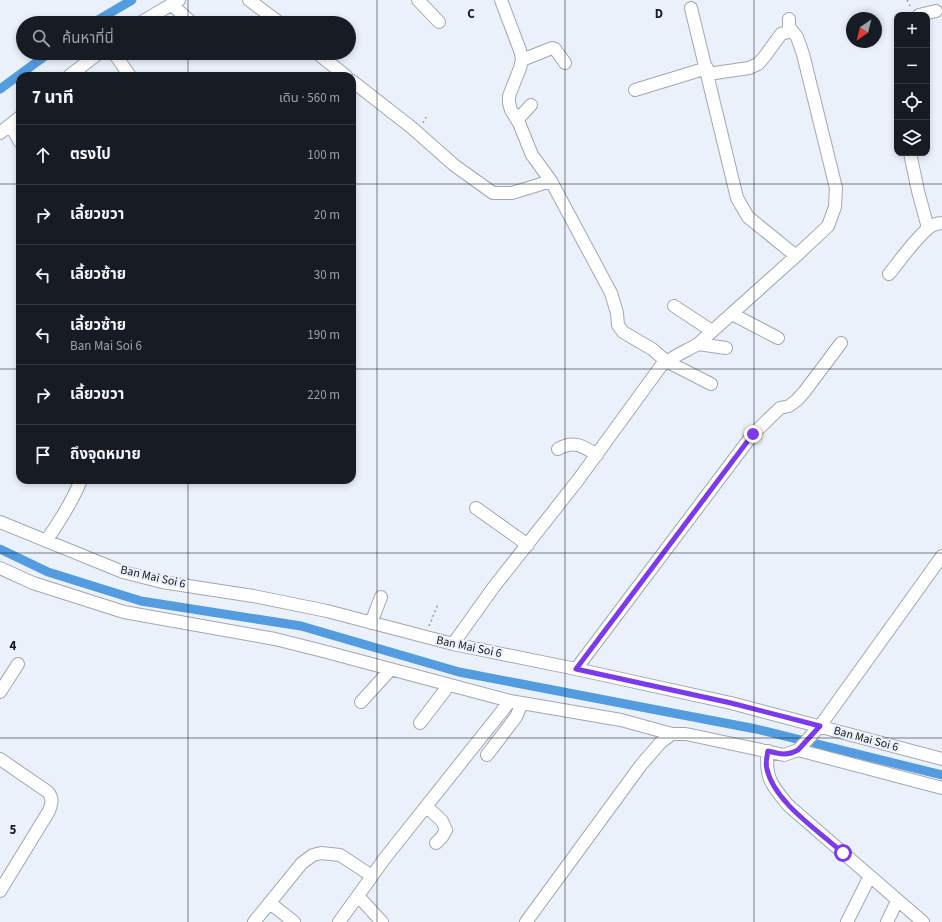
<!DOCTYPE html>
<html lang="th">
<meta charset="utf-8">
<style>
:root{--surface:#171b24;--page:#20242c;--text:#f1f3f6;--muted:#9ea1a6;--line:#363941}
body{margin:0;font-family:"Source Sans 3","Noto Sans Thai",sans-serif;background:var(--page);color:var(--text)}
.controls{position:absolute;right:12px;top:12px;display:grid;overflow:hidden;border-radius:8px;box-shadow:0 2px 6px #0003}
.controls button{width:36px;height:36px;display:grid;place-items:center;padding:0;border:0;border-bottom:1px solid var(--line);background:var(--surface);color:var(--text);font:20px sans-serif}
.compass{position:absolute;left:846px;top:12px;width:36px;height:36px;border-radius:50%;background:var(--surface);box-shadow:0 2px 6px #0003;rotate:215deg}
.stop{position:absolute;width:12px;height:12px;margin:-9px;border:3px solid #7c3aed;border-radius:50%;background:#fff}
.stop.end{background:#7c3aed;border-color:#fff;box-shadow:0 1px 4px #0008}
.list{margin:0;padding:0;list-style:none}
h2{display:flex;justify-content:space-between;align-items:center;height:52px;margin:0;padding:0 16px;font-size:17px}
h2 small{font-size:13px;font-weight:400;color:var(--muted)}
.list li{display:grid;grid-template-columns:26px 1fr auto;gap:12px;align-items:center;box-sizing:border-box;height:60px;padding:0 16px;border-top:1px solid var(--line)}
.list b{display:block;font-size:15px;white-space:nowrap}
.list p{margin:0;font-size:13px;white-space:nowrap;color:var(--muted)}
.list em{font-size:13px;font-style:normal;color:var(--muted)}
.icon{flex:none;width:22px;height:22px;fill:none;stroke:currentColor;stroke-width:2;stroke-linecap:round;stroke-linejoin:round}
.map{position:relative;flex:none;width:942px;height:922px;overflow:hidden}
.search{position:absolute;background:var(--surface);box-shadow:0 2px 6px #0003;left:16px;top:16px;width:340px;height:44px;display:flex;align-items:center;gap:10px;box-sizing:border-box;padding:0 14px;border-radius:22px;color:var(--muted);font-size:15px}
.panel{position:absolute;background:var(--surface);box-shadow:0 2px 6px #0003;left:16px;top:72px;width:340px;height:412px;border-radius:12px}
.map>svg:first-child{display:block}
</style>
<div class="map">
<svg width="942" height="922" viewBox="0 0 942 922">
<rect width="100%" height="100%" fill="#ebf1fb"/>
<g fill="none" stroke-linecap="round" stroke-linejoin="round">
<!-- canal -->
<path stroke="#539ce0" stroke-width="9" d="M93,23L132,0
M0,89L49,53
M0,549L48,572L141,601L301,626L459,672L756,729L942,775"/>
<defs>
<path id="minor" d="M249,0L280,23
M418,0L439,22
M501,0L521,53L522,60L520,68L509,96V103L511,110L519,123L532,155L551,181L611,293L617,313L618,325L623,332L652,349L666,361L711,384
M171,4L192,23
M691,8L737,198L748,217L796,256
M919,15L936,11
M140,23L179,0
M114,53L130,76
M317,53L346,76
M522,60L552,48L555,49L565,63
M708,74L749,68L758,64L765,56L781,34L792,31
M69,76L99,53
M352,81L411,127L454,165L493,193H512L551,181
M635,90L707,68
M517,120L531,105
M10,125L20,142
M0,133L20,117
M910,153L918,191L928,228
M889,274C898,263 921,231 933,225C936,224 939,223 942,223
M674,306L712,331
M732,314L778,338
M698,344L726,348
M558,449C574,440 583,446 597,455
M476,508L528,545
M0,522L123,572L162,582L253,596L327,611L453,644L576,669L731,703L942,759
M46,541C60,521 72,502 81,480
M0,568L33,583L124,612L275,639L319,650L510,701L621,720L672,734
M371,623L381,597
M453,644L493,588L578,480L661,366C670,358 686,351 698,344L796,256L828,226L835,207L836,188L803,54L797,37L789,27V19
M576,669L753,434L780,408L789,406L797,400L805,391L841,343
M0,692L18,664
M361,702L391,669
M420,723L449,685
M798,750L942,788
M768,751C764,778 773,787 789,806L923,922
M487,755L516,717L522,703
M0,759L48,792C53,798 52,803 49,811L0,891
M426,806L442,821L446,830L442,837L436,843
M358,896L382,922
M270,903L294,922
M254,922L302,863L313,855L321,853L340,855L372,876
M339,922L385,858L510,701
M526,922L641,765L661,742L672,734H686L784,755L798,750L820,726L942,556
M847,922L870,876
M887,922L897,901"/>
</defs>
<!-- minor casing -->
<use href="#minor" stroke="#a2a7b0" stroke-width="14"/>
<!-- path -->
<path stroke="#979ba3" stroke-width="1.5" stroke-dasharray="2 3" stroke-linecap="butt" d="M907,0L911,8
M423,123L426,117
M429,626L438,604"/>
<!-- minor -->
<use href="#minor" stroke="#fff" stroke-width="12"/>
</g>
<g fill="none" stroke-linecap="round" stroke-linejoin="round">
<!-- route -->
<path stroke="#7c3aed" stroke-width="5" d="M753,434L576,669L731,703L820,726L798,750C787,756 780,754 768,751C767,757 765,763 767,769C774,802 819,831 843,853"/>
</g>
<!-- grid -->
<path fill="none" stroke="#181a1d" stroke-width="1" stroke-opacity="0.55" d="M188,0V23M377,0V922M565,0V922M754,0V922M188,53V76M0,184H20M352,184H942M0,369H20M352,369H942M188,480V922M0,553H942M0,738H942"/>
<g text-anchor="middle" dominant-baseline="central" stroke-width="4" stroke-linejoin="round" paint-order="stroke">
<!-- street labels -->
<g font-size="12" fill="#181a1d" stroke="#ebf1fb">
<text transform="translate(153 577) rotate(13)">Ban Mai Soi 6</text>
<text transform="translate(469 647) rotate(12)">Ban Mai Soi 6</text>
<text transform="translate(866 739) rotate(15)">Ban Mai Soi 6</text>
</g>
</g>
<g font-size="13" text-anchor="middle" font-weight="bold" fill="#181a1d" stroke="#ebf1fb" stroke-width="4" stroke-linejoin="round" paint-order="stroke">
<text x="471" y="18">C</text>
<text x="659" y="18">D</text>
<text x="13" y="650">4</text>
<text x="13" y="834">5</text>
</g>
</svg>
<div class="controls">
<button>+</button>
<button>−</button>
<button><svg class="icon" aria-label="locate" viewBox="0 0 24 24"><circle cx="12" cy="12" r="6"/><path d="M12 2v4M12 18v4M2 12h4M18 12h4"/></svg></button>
<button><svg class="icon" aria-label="layers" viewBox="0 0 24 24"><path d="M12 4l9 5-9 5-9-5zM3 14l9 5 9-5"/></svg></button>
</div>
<svg class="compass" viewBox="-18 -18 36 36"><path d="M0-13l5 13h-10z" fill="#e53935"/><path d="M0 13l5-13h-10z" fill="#9ea1a6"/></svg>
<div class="stop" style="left:843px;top:853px"></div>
<div class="stop end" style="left:753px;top:434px"></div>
<div class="search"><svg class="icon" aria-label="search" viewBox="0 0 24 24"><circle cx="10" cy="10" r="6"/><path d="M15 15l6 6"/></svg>ค้นหาที่นี่</div>
<section class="panel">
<h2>7 นาที<small>เดิน · 560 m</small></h2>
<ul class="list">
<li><svg class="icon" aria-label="ahead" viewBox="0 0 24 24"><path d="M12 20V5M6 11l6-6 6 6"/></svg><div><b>ตรงไป</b></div><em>100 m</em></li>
<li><svg class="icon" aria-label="right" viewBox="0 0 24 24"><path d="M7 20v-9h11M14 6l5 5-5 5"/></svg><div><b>เลี้ยวขวา</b></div><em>20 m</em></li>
<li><svg class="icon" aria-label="left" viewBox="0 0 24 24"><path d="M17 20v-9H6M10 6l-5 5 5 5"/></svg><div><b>เลี้ยวซ้าย</b></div><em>30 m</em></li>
<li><svg class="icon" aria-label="left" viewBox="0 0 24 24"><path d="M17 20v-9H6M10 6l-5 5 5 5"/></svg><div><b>เลี้ยวซ้าย</b><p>Ban Mai Soi 6</p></div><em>190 m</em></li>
<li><svg class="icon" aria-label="right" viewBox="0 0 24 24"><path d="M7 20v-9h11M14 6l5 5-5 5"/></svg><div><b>เลี้ยวขวา</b></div><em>220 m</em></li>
<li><svg class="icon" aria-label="arrive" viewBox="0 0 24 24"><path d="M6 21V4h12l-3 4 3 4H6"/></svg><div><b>ถึงจุดหมาย</b></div></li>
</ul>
</section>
</div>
